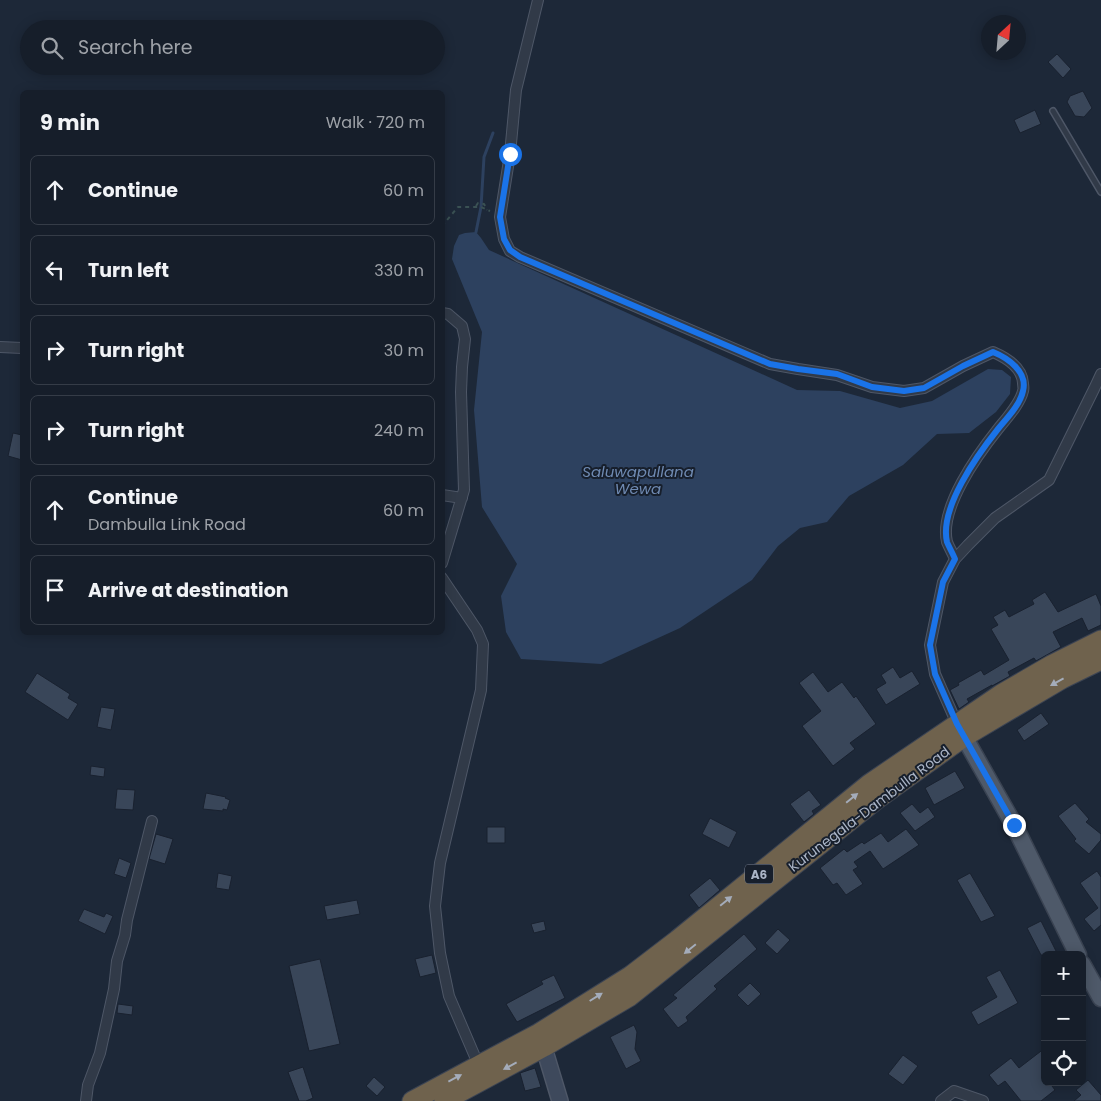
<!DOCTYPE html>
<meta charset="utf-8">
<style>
:root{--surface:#161e2a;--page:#1f2732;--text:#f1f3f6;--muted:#9ea2a8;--line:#353c47}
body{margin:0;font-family:Poppins,sans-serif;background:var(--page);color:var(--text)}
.controls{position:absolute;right:15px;bottom:15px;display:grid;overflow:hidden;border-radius:8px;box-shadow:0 2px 12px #0003}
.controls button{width:45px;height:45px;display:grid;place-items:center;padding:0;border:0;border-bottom:1px solid var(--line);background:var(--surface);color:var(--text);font:25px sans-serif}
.compass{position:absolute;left:981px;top:15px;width:45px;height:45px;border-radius:50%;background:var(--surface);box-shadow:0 2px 12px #0003;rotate:26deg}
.stop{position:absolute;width:15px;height:15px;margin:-11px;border:4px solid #1a73e8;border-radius:50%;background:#fff}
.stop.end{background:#1a73e8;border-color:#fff;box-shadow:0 1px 5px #0008}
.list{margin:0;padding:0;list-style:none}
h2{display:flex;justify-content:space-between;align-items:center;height:65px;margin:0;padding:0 20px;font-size:21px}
h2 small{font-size:16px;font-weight:400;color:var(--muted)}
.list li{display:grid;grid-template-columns:32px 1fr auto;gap:15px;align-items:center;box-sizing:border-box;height:70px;margin:0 10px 10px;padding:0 10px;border:1px solid var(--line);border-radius:8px}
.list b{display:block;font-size:19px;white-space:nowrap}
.list p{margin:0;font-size:16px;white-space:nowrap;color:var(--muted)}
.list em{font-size:16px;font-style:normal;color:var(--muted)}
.icon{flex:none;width:28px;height:28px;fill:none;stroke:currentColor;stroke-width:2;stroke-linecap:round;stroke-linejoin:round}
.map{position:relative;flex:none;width:1101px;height:1101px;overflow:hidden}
.search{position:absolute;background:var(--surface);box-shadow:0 2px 12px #0003;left:20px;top:20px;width:425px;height:55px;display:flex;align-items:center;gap:12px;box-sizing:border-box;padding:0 18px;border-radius:28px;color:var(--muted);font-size:19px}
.panel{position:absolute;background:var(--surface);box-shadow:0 2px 12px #0003;left:20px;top:90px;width:425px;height:545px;border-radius:8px}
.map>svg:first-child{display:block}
</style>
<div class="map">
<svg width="1101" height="1101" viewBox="0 0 1101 1101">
<rect width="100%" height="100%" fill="#1d2838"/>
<!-- water -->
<path fill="#2d415f" d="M476,232L481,238L489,250L797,390L840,391L900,408L932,401L988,369L1002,370L1011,377L1010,394L996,412L969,433L937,434L903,465L849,496L827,522L800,528L778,546L752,580L680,628L601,664L521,659L506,632L501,596L517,564L482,507L474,410L482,332L452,259L454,246L459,235L465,233Z"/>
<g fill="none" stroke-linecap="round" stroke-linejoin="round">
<!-- stream -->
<path stroke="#2d415f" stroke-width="3" d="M476,232L481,207L484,157L493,133"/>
</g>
<!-- building -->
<path fill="#394659" stroke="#19212f" d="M1057,54L1071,69L1063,78L1048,62Z
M1083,91L1092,108L1084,117L1075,116L1067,102L1070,96Z
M1035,110L1041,124L1020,133L1014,120Z
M13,433L22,435V460L8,456Z
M1045,592L1058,612L1096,594L1101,606V625L1088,631L1082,618L1053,632L1061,647L1036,661L1034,658L1008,672L1010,676L992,686V685L967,699L969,702L959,709L950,690L959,685L958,683L981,670L984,675L1009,660L991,629L998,625L993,617L1005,610L1009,617L1034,604L1032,600Z
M893,667L900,678L912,671L920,684L886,705L876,689L886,683L881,675Z
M813,672L828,692L842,682L854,698L856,696L876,724L850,743L855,749L833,766L802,726L821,711L799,683Z
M37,673L70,694L68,698L78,704L68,720L25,692Z
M101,707L115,709L111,730L97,727Z
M1041,713L1049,724L1024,741L1017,730Z
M91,766L105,768L104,777L90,775Z
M955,771L965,788L934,805L925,788Z
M117,789L135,790L133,810L115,809Z
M809,790L821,805L812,811L814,814L804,822L790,804Z
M206,793L226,797L225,798L230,800L227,810L223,809V811L203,809Z
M1075,803L1089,819L1086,822L1101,834V840L1089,854L1074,841L1076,839L1058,816Z
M912,804L920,813L928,807L935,817L915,831L900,813Z
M710,818L737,832L729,848L702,834Z
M487,827H505V843H487Z
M906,829L919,845L883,869L870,851L854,862L858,867L853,870L863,884L846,895L837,883L833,885L820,868L844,849L847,852L862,842L864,844L881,833L888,842Z
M156,834L173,839L165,864L149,859Z
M119,858L131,863L126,878L114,874Z
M1097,871L1101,877V925L1094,931L1084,919L1098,908L1080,883Z
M218,873L232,876L229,890L216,888Z
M970,873L995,916L981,922L957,880Z
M710,878L720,890L699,908L689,895Z
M357,900L360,914L327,920L324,906Z
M84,909L104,917L106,913L113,916L105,934L78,921Z
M544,921L546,930L534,933L531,924Z
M1041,921L1058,955H1041L1027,928Z
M778,929L790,940L777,954L765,943Z
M744,934L757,949L714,986L717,989L686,1017L688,1021L678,1028L663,1009L677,998L673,995Z
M432,955L436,973L420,977L415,959Z
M320,959L340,1044L309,1051L289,966Z
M1000,970L1018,1003L978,1025L971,1012L997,997L986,977Z
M554,975L565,998L517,1022L506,1004L543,984L541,981Z
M750,983L761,994L748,1006L737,995Z
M118,1004L133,1006L132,1015L117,1013Z
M634,1025L637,1032L635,1049L641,1061L626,1069L610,1037Z
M1045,1048V1082H1049L1055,1090L1041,1101H1021L1005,1081L998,1086L989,1075L1011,1058L1019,1068Z
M903,1055L918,1066L903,1085L888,1074Z
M303,1067L313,1098L306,1101H299L288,1072Z
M535,1068L541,1087L525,1091L520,1073Z
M374,1077L385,1087L377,1096L366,1086Z
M1088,1080L1101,1095V1101H1074L1081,1095L1076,1090Z"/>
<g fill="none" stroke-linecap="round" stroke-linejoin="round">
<defs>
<path id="lane" d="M1053,111L1101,192"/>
<path id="street" d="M538,0L516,90L510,154L500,217L504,239L510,251L520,257L770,364L798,369L837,375L872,387L904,391L924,388L963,366L993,352C1007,358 1022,367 1023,383C1023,385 1024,389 1023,391C1020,404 1006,419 998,429C978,454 939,508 947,542C949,547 953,554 955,559
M442,313L448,314L462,326L465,339L462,367L461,392L464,490L442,563
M0,347L22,348
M442,495L462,498
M442,578L477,630L483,644L481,690L440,863L435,906L440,953L449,996L479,1066
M957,724L935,674L930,645L943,582L955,559L968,545L995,518L1049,480L1094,389L1101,374
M86,1101L88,1085L100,1053L114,989L117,961L125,935L127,920L152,821
M941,1101L954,1091L983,1101"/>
<path id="secondary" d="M541,1038L560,1101"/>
<path id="primary" d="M958,726L1014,825L1078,955
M1082,964L1101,998"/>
<path id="highway" d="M412,1101L539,1033L630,976L677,940L869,784L1001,694L1051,665L1101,640
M444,1101L544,1047L629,997L876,800L964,737L1062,679L1101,660"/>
</defs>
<!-- lane casing -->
<use href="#lane" stroke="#4e5767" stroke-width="8"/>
<!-- street casing -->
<use href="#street" stroke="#4e5767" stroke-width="12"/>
<!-- secondary casing -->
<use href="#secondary" stroke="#4e5767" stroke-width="18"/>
<!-- primary casing -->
<use href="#primary" stroke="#3a4352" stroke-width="19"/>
<!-- highway casing -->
<use href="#highway" stroke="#3c4453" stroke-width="21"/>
<!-- path -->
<path stroke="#3a5153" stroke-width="2" stroke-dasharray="4 4" stroke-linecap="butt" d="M476,206L478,203L484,204L487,210
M442,226L458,207H481L490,211"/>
<!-- lane -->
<use href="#lane" stroke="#313a48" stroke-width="5"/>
<!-- street -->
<use href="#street" stroke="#313a48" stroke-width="10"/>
<!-- secondary -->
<use href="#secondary" stroke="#3e495c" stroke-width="15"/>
<!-- primary -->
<use href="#primary" stroke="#4e5969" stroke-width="16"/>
<!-- highway -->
<use href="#highway" stroke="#6f624d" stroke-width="19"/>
</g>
<!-- one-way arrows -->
<defs><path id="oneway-solid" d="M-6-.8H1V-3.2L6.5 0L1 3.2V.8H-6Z" transform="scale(1.25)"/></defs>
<g fill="#a4acba">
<use href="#oneway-solid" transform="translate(1057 682) rotate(151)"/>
<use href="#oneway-solid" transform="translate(852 798) rotate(-39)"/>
<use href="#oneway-solid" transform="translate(726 901) rotate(-39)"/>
<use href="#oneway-solid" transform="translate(690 949) rotate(141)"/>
<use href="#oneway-solid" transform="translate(596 997) rotate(-32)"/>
<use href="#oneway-solid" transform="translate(510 1066) rotate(152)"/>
<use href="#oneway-solid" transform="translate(455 1078) rotate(-28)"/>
</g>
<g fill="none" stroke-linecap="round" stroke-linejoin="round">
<!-- route -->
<path stroke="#1a73e8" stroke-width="6" d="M510,154L500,217L504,239L510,250L520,257L770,364L798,369L837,374L872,387L904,391L924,388L963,366L993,352C1008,358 1028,372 1023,391C1020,405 1007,418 998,429C978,454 939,508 947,542C949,547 953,554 955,559L943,582L930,645L935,674L957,724L1014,825"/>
</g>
<g text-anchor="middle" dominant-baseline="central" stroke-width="4" stroke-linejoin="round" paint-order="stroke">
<!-- shield labels -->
<rect fill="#171f2c" stroke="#7e8798" stroke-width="1" x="745" y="864.5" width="28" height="19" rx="4"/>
<g font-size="12" font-weight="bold" fill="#aab4c6">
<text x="759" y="874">A6</text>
</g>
<!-- street labels -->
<g font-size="14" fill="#aab4c6" stroke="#171f2c">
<text transform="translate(869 809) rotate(-37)">Kurunegala-Dambulla Road</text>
</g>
<!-- water labels -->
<g font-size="15" font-style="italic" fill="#6f8ab2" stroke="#171f2c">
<text x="638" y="471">Saluwapullana<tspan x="638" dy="17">Wewa</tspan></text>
</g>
</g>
</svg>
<div class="controls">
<button>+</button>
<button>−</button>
<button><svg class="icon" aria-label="locate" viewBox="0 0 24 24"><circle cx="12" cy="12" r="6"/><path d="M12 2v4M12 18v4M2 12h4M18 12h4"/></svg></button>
</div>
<svg class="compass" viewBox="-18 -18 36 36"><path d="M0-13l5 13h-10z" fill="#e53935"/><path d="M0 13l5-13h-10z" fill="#9ea2a8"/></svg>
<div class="stop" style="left:510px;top:154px"></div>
<div class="stop end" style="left:1014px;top:825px"></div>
<div class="search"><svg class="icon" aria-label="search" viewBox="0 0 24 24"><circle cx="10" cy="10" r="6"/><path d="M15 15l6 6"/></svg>Search here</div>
<section class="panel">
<h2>9 min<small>Walk · 720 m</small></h2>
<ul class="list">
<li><svg class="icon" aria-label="ahead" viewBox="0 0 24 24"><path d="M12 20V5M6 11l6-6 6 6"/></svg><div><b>Continue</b></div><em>60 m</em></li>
<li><svg class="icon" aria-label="left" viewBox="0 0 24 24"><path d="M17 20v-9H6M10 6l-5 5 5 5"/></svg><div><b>Turn left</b></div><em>330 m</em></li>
<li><svg class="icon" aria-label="right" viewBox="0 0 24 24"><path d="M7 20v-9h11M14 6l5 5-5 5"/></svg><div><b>Turn right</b></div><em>30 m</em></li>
<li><svg class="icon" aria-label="right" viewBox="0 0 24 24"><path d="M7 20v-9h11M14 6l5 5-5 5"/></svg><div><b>Turn right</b></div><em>240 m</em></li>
<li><svg class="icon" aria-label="ahead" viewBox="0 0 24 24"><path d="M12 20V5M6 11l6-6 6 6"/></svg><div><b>Continue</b><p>Dambulla Link Road</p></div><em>60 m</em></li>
<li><svg class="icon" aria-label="arrive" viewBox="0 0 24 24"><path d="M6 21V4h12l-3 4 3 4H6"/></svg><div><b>Arrive at destination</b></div></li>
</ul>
</section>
</div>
